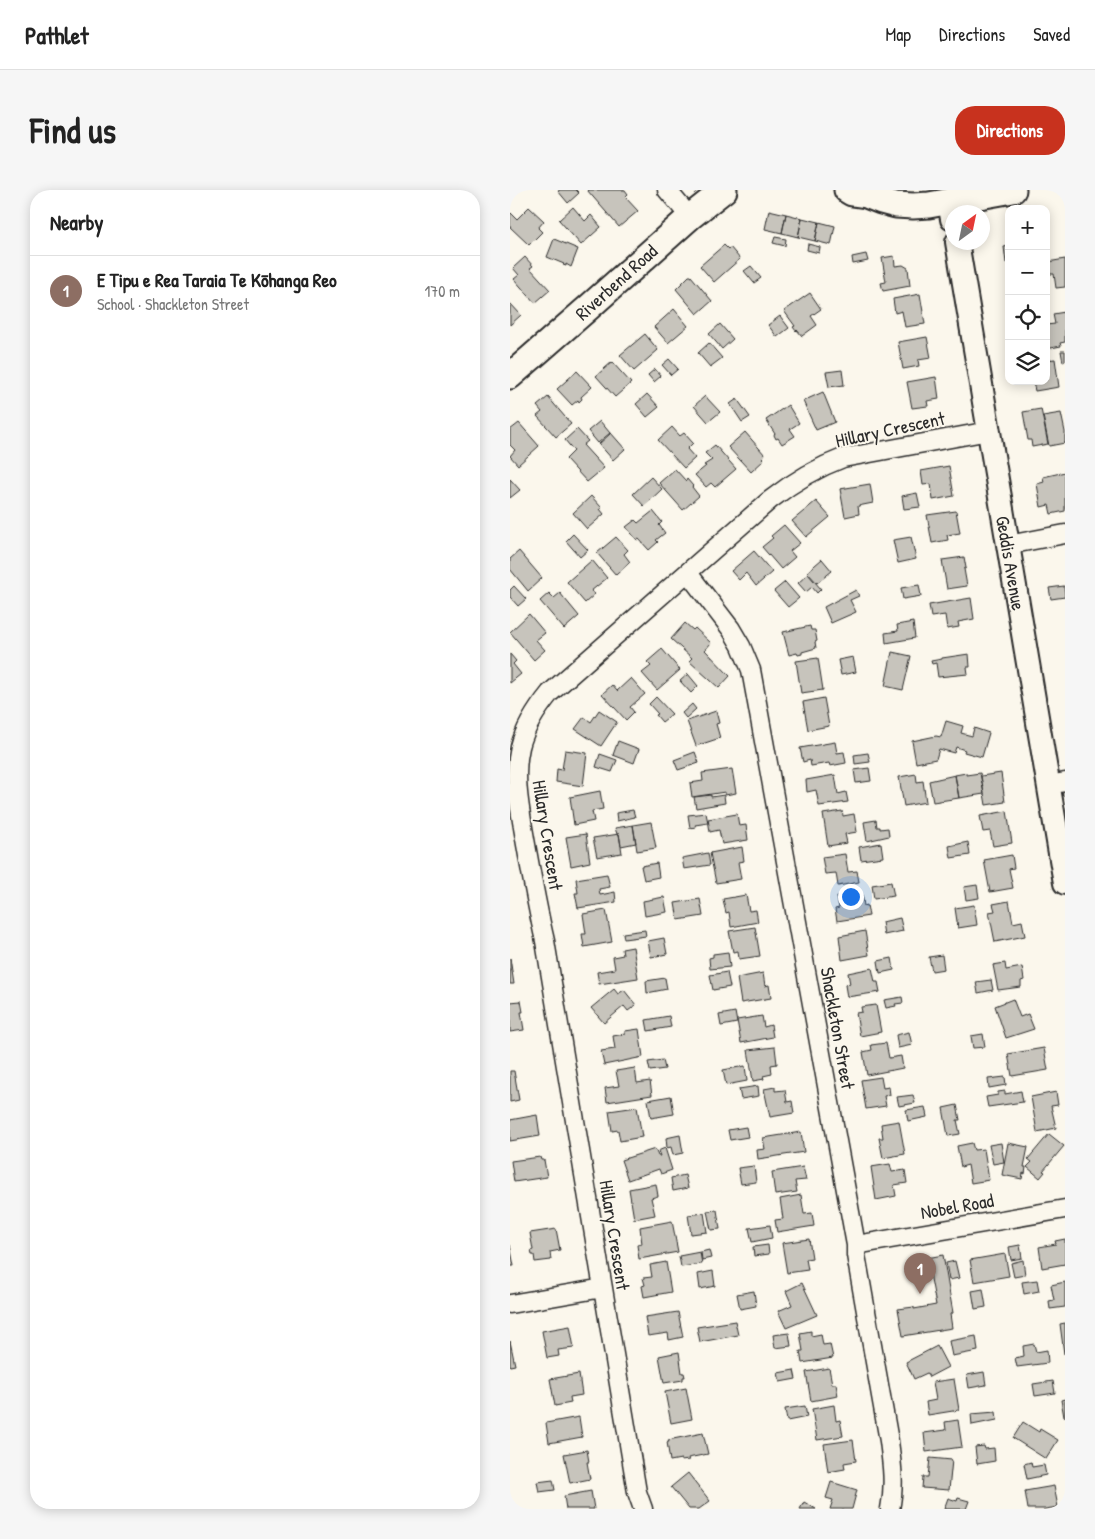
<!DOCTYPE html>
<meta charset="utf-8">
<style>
:root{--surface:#fff;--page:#f6f6f6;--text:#222;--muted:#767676;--line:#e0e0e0;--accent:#c8321e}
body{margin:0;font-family:"Patrick Hand",sans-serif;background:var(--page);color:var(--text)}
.controls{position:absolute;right:15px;top:15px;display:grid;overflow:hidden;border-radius:10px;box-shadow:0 2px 12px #0003}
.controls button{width:45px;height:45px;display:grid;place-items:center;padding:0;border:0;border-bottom:1px solid var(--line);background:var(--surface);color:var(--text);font:25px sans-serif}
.compass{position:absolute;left:435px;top:15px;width:45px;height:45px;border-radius:50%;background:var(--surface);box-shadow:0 2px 12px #0003;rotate:33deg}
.you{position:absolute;left:340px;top:706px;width:18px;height:18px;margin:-12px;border:4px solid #fff;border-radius:50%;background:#1a73e8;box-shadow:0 0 0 8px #1a73e833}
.badge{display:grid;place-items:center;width:32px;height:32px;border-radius:50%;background:var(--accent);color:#fff;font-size:16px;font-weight:700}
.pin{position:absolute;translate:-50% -41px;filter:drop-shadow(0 1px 2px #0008)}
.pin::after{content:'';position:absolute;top:26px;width:18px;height:15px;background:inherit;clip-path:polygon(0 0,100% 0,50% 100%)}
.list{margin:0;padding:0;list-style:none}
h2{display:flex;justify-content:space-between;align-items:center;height:65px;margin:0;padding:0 20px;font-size:21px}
h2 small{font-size:16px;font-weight:400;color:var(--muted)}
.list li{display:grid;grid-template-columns:32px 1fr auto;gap:15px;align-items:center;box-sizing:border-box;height:70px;padding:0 20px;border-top:1px solid var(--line)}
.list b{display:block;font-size:19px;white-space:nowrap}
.list p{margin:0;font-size:16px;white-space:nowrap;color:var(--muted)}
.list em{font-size:16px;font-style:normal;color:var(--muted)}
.icon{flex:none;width:28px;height:28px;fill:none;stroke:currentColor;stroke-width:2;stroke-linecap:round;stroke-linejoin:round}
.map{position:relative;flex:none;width:555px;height:1319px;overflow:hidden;border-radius:20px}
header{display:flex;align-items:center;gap:30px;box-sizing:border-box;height:70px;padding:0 25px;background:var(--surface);border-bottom:1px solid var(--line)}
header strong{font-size:24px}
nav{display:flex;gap:28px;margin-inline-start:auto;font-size:18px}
.intro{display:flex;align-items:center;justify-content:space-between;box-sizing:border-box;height:120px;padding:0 30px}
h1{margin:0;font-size:35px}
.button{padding:12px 22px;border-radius:20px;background:var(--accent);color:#fff;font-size:18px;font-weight:700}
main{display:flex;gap:30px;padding:0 30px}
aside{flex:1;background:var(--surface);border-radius:20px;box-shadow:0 2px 12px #0003}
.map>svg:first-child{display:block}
</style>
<header>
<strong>Pathlet</strong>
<nav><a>Map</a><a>Directions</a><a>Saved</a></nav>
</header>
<div class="intro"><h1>Find us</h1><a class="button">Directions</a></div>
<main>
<aside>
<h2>Nearby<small></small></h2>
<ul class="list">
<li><span class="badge" style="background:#8d6e63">1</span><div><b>E Tipu e Rea Taraia Te Kōhanga Reo</b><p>School · Shackleton Street</p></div><em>170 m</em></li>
</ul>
</aside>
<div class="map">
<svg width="555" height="1319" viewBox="0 0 555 1319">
<rect width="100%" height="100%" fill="#fbf7ec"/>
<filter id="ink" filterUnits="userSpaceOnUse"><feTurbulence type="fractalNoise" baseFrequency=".02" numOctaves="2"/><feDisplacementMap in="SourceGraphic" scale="10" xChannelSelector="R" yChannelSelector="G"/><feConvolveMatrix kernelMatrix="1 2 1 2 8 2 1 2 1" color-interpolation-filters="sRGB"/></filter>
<g filter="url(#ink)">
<!-- building -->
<path fill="#c7c4bc" stroke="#2b2b2b" d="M50,0H66L69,3L58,13L48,1Z
M77,0H115L118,4L115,7L128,21L109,37Z
M19,17L34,31L28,38L32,42L19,55L0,37V24L1,23L7,29Z
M63,17L75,31L81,25L91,37L71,55L49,30Z
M259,20L276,24L272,43L255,39Z
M276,24L292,28L288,47L272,43Z
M292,28L309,32L305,51L288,47Z
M309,32L325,36L321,55L305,51Z
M265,47L276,49L275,56L263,53Z
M44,49L68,59L61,77L56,74V76L53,75L54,74L37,67Z
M298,54L310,57L309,63L297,60Z
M214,55L218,59L220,57L230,69L204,92L190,76Z
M499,56V72L496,73L494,57Z
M356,64L358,71L343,74L342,67Z
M384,66L385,76L393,75L398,78L400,96L373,101L371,93L376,92L372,68Z
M15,67L23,76L20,78L40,100L25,113L4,89L9,85L3,78Z
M555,69V97L546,98L544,84H540L538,72Z
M241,76L251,88L244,93L234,81Z
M179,86H181L202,111L187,124L166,99Z
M300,103L311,119L301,126L307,135L292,146L287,140L286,141L283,137L285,136L274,121Z
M410,104L415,134L395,137L392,121L385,123L383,109Z
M0,113L11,125L0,135Z
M164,119L178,136L158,153L144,137Z
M555,122V152L550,153L551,156L536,159V135L545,134L543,124Z
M270,126L279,138L267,147L258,135Z
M210,134L223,149L212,159L199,144Z
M135,144L148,160L124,181L110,165Z
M417,147L421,168L408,170L409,176L393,179L388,152Z
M199,153L212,168L200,177L188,163Z
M551,161H555V171L553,172Z
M159,169L168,179L161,185L152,175Z
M545,169L549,197L525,201L523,191H536V170Z
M102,172L121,193L105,207L86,186Z
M145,179L151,186L144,192L138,185Z
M332,180L334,195L319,197L316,182Z
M67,181L82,197L71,207L72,209L69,212L68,210L62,215L47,199Z
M426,187L429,209L417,211L418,216L402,218L397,192Z
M313,202L325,232L306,240L293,211Z
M137,204L149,217L137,227L126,214Z
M195,206L210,222L198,232L184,216Z
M38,207L61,234L46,247L27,226L32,222L27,216Z
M227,209L240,227L232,232L220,214Z
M278,215L289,233L280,239L285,246L272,254L268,248L266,249L264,245L265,244L256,230Z
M531,219L538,254L522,257L521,250H518L513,222Z
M551,223L555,242V253L539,256L533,226Z
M90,231L100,243L88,253L78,241Z
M9,233L29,256L8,275L0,266L5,260L0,255V240Z
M162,237L170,246L174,243L183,253L177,259L185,268L174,278L148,250Z
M67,239L78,251L73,255L94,278L77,292L56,269L64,261L55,250Z
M235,242L255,265L252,268L254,270L241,282L218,257Z
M101,243L115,259L103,270L89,254Z
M205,255L226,279L205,297L201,293L196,297L185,285L196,276L194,275L202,270L195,263Z
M439,276L444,306L423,310L421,294L413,295L411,281Z
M165,279L176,291L177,289L183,296L182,297L189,306L173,320L149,293Z
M555,282V321L541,324L539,315L531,317L527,294L534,292L533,287Z
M141,287L152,299L134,316L123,304Z
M0,289L10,300L0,308Z
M360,294L363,313L348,316L349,324L335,327L330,299Z
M407,303L410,317L394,319L392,306Z
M81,306L92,318L90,319L94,324L77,339L63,323Z
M306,311L320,327L296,347L282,331Z
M143,321L152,332L149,335L155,343L146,350L148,352L139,360L129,349L127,350L116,337L125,330L128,333Z
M446,321L450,343L437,345L438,350L422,353L417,325Z
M274,335L290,353L280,361L285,367L271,379L252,357L263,348L261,346Z
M63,344L78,360L70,367L56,351Z
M106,347L118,360L114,364L120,372L106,385L87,363Z
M401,347L406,369L388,373L383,350Z
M9,361L32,388L18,401L0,379V369Z
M244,361L262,382L246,396L236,383L229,390L221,381Z
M454,367L456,378L454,379L457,396L437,399L432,370Z
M312,369L322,381L307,393L297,382Z
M82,370L97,388L81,401L85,404L75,413L57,392Z
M298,384L311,399L307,403L302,397L296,402L288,393Z
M275,392L289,408L278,417L264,401Z
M409,395L411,406L393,409L391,398Z
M4,396L16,409L8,416L0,407V400Z
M554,396L555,407L541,409L539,398Z
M346,400L349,406L340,410L346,422L321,433L314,417Z
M39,403L44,408L50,403L69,426L54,439L30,411Z
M461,408L464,429L448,432L449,437L437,439L435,425L421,427L419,415Z
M19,424L35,443L26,450L35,460L24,470L0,442Z
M403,432L405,448L376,453L375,443L388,441L387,435Z
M175,433L183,440L185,438L201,453L195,460L220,486L209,498L179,471L182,468L161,449Z
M300,436L301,440H305L307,451L305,452L306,458L292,462V464L288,465L287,463L279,465L273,442Z
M152,459L170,480L147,500L132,483L141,476L137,472Z
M382,462L401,466L393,500L375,496Z
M0,464L6,471L3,474L11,484L0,493Z
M459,464L460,477H457L458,484L428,487L426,473L422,474L421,471L432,469V468Z
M343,467L346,482L331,485L328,470Z
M308,468L313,500L291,503L286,471Z
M178,484L188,496L181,503L170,491Z
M121,488L135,504L120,517L124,522L116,530L92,504L102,495L107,501Z
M146,507L162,524L152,532L146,525L148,524L139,514Z
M314,508L319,536L298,540L293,512Z
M182,514L186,519L176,528L172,523Z
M89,520L107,532L91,556L65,539L74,527L81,532Z
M206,521L209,533L206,534L210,548L186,556L177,531Z
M436,531L453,536L451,543L462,546L464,538L479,543L472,567L454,562L455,560L446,557L444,563L429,559L426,569L406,573L402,551L426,546L431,547Z
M108,551L129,559L124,573L103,565Z
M325,552L327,563L334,562L336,573L320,576L319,573L301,576L300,570L293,572L290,558Z
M55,560L77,563L73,596L46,592L47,579L52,580Z
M185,562L189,573L168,580L164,570Z
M358,563L360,572L345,574L344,565Z
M90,564L107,570L102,582L86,577Z
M359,578L361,591L346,593L344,580Z
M222,579L226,603L215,605V602L182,607L180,593L193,591L192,583Z
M456,583V585L470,583L474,604L449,608L445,585Z
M491,583L495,612L476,615L471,586Z
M406,584L407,592L413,591L416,612L394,616L389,587Z
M325,585L328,604L336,602L338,612L309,616L306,600L297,602L296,590Z
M445,585L449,608L423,612L419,591Z
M90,601L93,619L82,621L84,631L64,635L60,607Z
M201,605V607L214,605L215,613L186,618L184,607Z
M123,620L125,627L107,631L106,623Z
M332,621L333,626L344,624L347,642L335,644L337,653L318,656L313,624Z
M497,621L502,653L483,656L480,641L473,642L470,626Z
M196,623L198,633L185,635L186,637L180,638L178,625Z
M227,624L229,636L236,635L238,650L212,654L209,640L200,642L198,629Z
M366,630L367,637H370V639L378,638L379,646L357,651L354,632Z
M141,632L146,658L127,661L123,635Z
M123,635L126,653L111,656L109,644H107L105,638Z
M76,644L80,672L61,676L56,647Z
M109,644L112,663L87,667L83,648Z
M458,652L460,665L441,668L439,656Z
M371,653L373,667L351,670L349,657Z
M232,657L234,671L228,672L231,689L206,693L200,663Z
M198,663L200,675L174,679L172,668Z
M335,664L338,682L347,681L349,692L328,696L326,683L315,684L312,667Z
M502,665L504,678L499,679L503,698L480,702L474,670Z
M147,673L149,687L134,690L131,676Z
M97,684L100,697L89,699L90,705L105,702L106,712L68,718L65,703H68L66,689Z
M381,692L384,706L364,709L362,695Z
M467,695L469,708L456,710L454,697Z
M352,703L354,716L357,715L359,726L327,731L325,719L329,718L327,707Z
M236,705L239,721L246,720L248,732L221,737L219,722L216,723L213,709Z
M154,707L157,722L135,726L133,711Z
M190,709L193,726L168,730L165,713Z
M499,711L503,733L512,731L515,746L485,752L479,722L485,721L483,714Z
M464,715L467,735L448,738L445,718Z
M96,720L102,752L74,757L72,744H76L73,724Z
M390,728L393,741L374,745L372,732Z
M245,737L250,766L229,769L228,761L223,762L219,741Z
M135,740L136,746L114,749L113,743Z
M355,741L359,765L332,770L329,746Z
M154,748L157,764L141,767L138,751Z
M123,757L128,788L89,794L87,782L105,779L103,767L113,765L112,759Z
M218,762L220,777L200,779L199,768L203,767V764Z
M432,765L434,779L422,781L419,767Z
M0,768L4,794H0Z
M382,768L384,780L370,783L368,771Z
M495,773L496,780L512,777L514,790L511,791V797L488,800L483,775Z
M362,778L365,792H368L370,802L337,807L335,795L340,794L338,783Z
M217,782L220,797L203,800L200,785Z
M253,783L255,796L259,795L261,808L231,813L227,788Z
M155,788L157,799L137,803L136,791Z
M481,790L483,800L468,803L466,792Z
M104,799L108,804L114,800L126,815L118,821L114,816L94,833L81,818Z
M392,807L393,813L385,814L386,816L376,818L374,810Z
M503,809L510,827L518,824L524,839L496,848L485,816Z
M11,811L13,822H11L14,840L0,842V812Z
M366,815L371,842L350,846L346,823L352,822L351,817Z
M225,822L227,833L211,836L209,825Z
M159,826L161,837L138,841L136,830Z
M252,826L254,837L261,835L263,847L231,853L227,830Z
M129,839L133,867L94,875L91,861L105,859L103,846L115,844V841Z
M399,842L402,855L388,858L386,845Z
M473,844L475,857L463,858L461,846Z
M376,853L379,868L391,866L393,878L357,885L353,862L362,860L361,855Z
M265,857L267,874L261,875L262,884L253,886L254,889L243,891L238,860Z
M534,858L538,880L502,886L498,864Z
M153,870L155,879L140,881L138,872Z
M235,876L237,891L216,895L213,880Z
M125,878L127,893L140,891L142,905L97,912L95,898L109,896L106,881Z
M0,881H4L9,910L0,912Z
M371,887L373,898L379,897L380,905L374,906L376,916L356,919L351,890Z
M495,887L496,895L479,898L478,889Z
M248,896L249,906L231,909L229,899Z
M265,897V901L275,900L277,912L282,911L284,923L260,927L254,899Z
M495,901V904L511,901L513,912L478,917L476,907L488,905V902Z
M546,902L548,915L541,916L546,938L527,942L521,907Z
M403,905L405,913L389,916L387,907Z
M161,906L164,924L141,928L138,910Z
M447,915L450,930H447L450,944L438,946L433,918Z
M127,917L132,947L110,951L108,940L102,941L99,921Z
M415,917L417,927L398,931L396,920Z
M27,925L30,946L0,951V930Z
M389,931L395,964L373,968L369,948H373L371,934Z
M236,937L238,947L220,950L218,940Z
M291,942L294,962L248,969L247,960L255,959L253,948Z
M539,944L554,956L533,981L535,982L530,988L517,977L522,972L518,969Z
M170,945L173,963L163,965L161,957L157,958L156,948Z
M462,953L464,960L474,959L479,990L461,993L458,975L451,977L447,956Z
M491,953L494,972L483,974L479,955Z
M498,953L518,957L514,977H516L515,984L513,983L512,989L492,985Z
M155,958L162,980L151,984L149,979L118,990L111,970L145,959L148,966H150L148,961Z
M30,967L31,970H34L37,987L4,992L1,971Z
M380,974L382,982L395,980L397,993L384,995L386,1006L366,1010L361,977Z
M244,976L246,992L231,994L228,978Z
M293,977L296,990L285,991L287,1002L265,1005L262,982Z
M175,985L178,998L163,1001L161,988Z
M146,994L148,1006L141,1008L145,1025L124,1029L119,999Z
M291,1005L294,1024L302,1023L304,1036L267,1042L265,1030L273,1029L270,1009Z
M207,1020L210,1039L201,1040L197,1021Z
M194,1023L197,1042L181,1044L178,1025Z
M162,1031L168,1062L129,1069L127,1055L132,1054L130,1037Z
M260,1035L262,1048L242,1052L239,1038Z
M46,1039L50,1060L40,1062L41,1070L25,1072L24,1065H22L21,1061L23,1060L20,1043Z
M299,1049L302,1068L296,1069L298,1080L277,1083L272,1053Z
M555,1049V1074L532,1078L529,1057L546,1054L545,1051Z
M0,1055L4,1076H0Z
M258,1055L259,1064L244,1066L243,1057Z
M510,1055L512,1068L501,1070L499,1057Z
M199,1060L201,1068L192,1070L191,1062Z
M190,1062L192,1074L171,1077L169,1066Z
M495,1064L499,1086L464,1092L460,1070Z
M433,1065L443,1123L440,1124L442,1138L393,1146L388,1119L404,1117V1119L426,1115L417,1068Z
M513,1070L515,1085L504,1087L501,1073Z
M445,1071L449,1088L439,1090L436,1073Z
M156,1072L161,1102L134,1107L132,1096L135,1095L133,1088L142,1087L140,1075Z
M203,1081L205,1096L190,1099L188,1084Z
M527,1090L529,1101L514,1104L512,1092Z
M555,1092V1117L540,1119L539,1111L544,1110L541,1095Z
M292,1093L307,1125L276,1138L268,1121L282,1115L276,1101Z
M473,1099L476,1117L465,1119L462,1101Z
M244,1101L246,1116L230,1119L227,1104Z
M168,1122L173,1147L159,1150L158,1143L138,1146L135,1127Z
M225,1131L228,1145L190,1152L187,1137Z
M555,1133V1163L554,1164L550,1134Z
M60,1136L64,1158L48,1160L49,1166L37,1168L32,1141Z
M301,1141V1146L311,1144L313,1155L320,1154L323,1168L292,1173L290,1161H293L290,1143Z
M279,1143L281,1156L265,1158L263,1145Z
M466,1146L468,1161L442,1166L439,1151Z
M0,1151L5,1175L0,1176Z
M524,1154L526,1162L537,1160L538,1173L507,1177L505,1168L514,1166L513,1156Z
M427,1156L438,1177L419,1187L417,1183L404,1189L396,1172Z
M169,1162L172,1183H174L175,1187H173V1190L154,1193L149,1166Z
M319,1178L322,1194H326L328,1206L301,1211L296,1182Z
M284,1180L286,1189L270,1192L268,1183Z
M474,1182L476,1195L459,1198L457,1185Z
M69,1184L72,1205L60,1207L61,1213L45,1216L40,1189Z
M444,1189L449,1220L418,1225L416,1212L426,1210L423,1192Z
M543,1191L545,1203L525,1206L523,1194Z
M176,1198L182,1229L161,1233L155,1202Z
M555,1209V1227H554L551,1210Z
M324,1215L326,1231L330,1230L333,1246L307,1250L302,1219Z
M295,1216L297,1227L277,1231L275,1219Z
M486,1222L487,1230L462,1235L461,1224Z
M69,1227L72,1247L39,1253L36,1233Z
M448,1230L452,1257L416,1262L414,1243L436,1240L435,1232Z
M513,1232L529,1242L530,1239L548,1250L536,1269L503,1248Z
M193,1243L198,1264L178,1268L179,1270L171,1271V1269L160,1271L157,1252H159L158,1250Z
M343,1250L346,1271L334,1273L335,1279L318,1282L314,1254Z
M474,1256L475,1259L484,1258L485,1271L467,1274L465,1257Z
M77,1260L79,1272H77L80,1289L60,1293L54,1264Z
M420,1268L442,1270L439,1300L412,1298L413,1287H418Z
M521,1272L522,1277L534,1275L536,1285L517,1289L514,1274Z
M178,1283L200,1311L189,1319H179L161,1297Z
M43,1290L45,1300L29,1302L27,1292Z
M321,1292L347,1300L342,1319H320L323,1310L316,1308Z
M544,1296L548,1317L535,1319H518L515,1301Z
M81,1301L84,1319H56L54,1306Z
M438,1308L447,1311L448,1308L459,1311L456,1319H434Z
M294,1312L306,1319H290Z"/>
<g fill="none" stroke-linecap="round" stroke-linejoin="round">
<defs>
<path id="minor" d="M157,0L180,27
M498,355L555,344
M178,383L221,439L231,456L241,480L346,1055V1065L379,1251C382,1274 385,1296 380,1319
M539,595L555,592
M346,1055L555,1019
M0,1114L93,1098
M133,1319L127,1302L35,751C27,717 21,683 15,649C10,619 3,587 10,557C15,537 27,519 40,503L260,310C283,292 306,278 333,268L479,241"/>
<path id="tertiary" d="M439,11L442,29
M447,52L555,693"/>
<path id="secondary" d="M337,0L342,3L356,5L371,11L386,15L403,16L419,15L503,0
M0,186L78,118L180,27L214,0"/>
</defs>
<!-- minor casing -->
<use href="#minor" stroke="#2b2b2b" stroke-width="21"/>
<!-- tertiary casing -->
<use href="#tertiary" stroke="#2b2b2b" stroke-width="26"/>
<!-- secondary casing -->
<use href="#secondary" stroke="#2b2b2b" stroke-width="29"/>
<!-- minor -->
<use href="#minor" stroke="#fbf7ec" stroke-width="18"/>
<!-- tertiary -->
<use href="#tertiary" stroke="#fbf7ec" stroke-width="22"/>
<!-- secondary -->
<use href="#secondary" stroke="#fbf7ec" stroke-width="25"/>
</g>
</g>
<g text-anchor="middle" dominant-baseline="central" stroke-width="4" stroke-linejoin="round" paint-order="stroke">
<!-- street labels -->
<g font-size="19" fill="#2b2b2b" stroke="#fbf7ec">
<text transform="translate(106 92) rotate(-42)">Riverbend Road</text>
<text transform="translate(380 239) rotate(-12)">Hillary Crescent</text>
<text transform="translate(501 373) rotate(80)">Geddis Avenue</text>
<text transform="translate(38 645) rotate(81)">Hillary Crescent</text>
<text transform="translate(328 838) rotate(80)">Shackleton Street</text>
<text transform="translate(447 1016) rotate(-10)">Nobel Road</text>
<text transform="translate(105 1045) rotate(81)">Hillary Crescent</text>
</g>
</g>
</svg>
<div class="controls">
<button>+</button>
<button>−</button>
<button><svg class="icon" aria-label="locate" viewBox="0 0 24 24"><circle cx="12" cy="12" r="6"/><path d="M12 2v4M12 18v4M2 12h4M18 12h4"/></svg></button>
<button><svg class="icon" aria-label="layers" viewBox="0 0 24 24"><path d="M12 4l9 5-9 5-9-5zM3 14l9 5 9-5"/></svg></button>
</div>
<svg class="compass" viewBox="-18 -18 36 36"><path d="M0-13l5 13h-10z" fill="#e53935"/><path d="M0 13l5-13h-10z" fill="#767676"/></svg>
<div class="you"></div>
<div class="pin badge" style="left:410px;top:1104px;background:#8d6e63">1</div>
</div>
</main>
